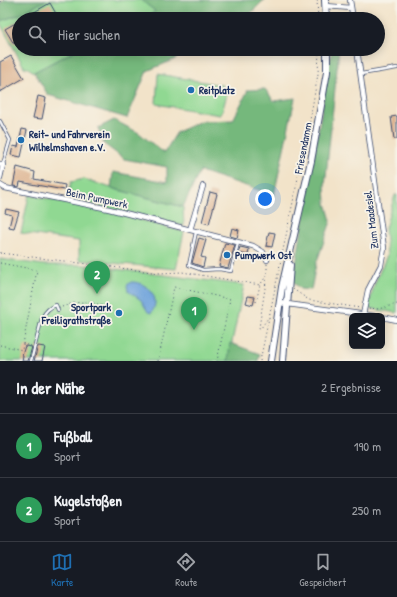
<!DOCTYPE html>
<html lang="de">
<meta charset="utf-8">
<style>
:root{--surface:#171b24;--page:#20242c;--text:#f1f3f6;--muted:#9ea1a6;--line:#363941;--accent:#1f6fb2}
body{margin:0;font-family:"Patrick Hand",sans-serif;background:var(--page);color:var(--text)}
.controls{position:absolute;right:12px;bottom:12px;display:grid;overflow:hidden;border-radius:6px;box-shadow:0 2px 10px #0003}
.controls button{width:36px;height:36px;display:grid;place-items:center;padding:0;border:0;border-bottom:1px solid var(--line);background:var(--surface);color:var(--text);font:20px sans-serif}
.you{position:absolute;left:265px;top:199px;width:14px;height:14px;margin:-10px;border:3px solid #fff;border-radius:50%;background:#1a73e8;box-shadow:0 0 0 6px #1a73e833}
.badge{display:grid;place-items:center;width:26px;height:26px;border-radius:50%;background:var(--accent);color:#fff;font-size:13px;font-weight:700}
.pin{position:absolute;translate:-50% -33px;filter:drop-shadow(0 1px 2px #0008)}
.pin::after{content:'';position:absolute;top:21px;width:14px;height:12px;background:inherit;clip-path:polygon(0 0,100% 0,50% 100%)}
.list{margin:0;padding:0;list-style:none}
h2{display:flex;justify-content:space-between;align-items:center;height:52px;margin:0;padding:0 16px;font-size:17px}
h2 small{font-size:13px;font-weight:400;color:var(--muted)}
.list li{display:grid;grid-template-columns:26px 1fr auto;gap:12px;align-items:center;box-sizing:border-box;height:64px;padding:0 16px;border-top:1px solid var(--line)}
.list b{display:block;font-size:15px;white-space:nowrap}
.list p{margin:0;font-size:13px;white-space:nowrap;color:var(--muted)}
.list em{font-size:13px;font-style:normal;color:var(--muted)}
.icon{flex:none;width:22px;height:22px;fill:none;stroke:currentColor;stroke-width:2;stroke-linecap:round;stroke-linejoin:round}
.map{position:relative;flex:none;width:397px;height:361px;overflow:hidden}
.search{position:absolute;background:var(--surface);box-shadow:0 2px 10px #0003;left:12px;right:12px;top:12px;height:44px;display:flex;align-items:center;gap:10px;box-sizing:border-box;padding:0 14px;border-radius:22px;color:var(--muted);font-size:15px}
.sheet{height:180px;background:var(--surface)}
nav{display:flex;justify-content:space-around;align-items:center;box-sizing:border-box;height:56px;border-top:1px solid var(--line);background:var(--surface);font-size:11px;color:var(--muted)}
nav a{display:grid;justify-items:center;gap:2px}
nav .on{color:var(--accent)}
.map>svg:first-child{display:block}
</style>
<div class="map">
<svg width="397" height="361" viewBox="0 0 397 361">
<rect width="100%" height="100%" fill="#f7f3e8"/>
<filter id="ink" filterUnits="userSpaceOnUse"><feTurbulence type="fractalNoise" baseFrequency=".025" numOctaves="2"/><feDisplacementMap in="SourceGraphic" scale="8" xChannelSelector="R" yChannelSelector="G"/><feConvolveMatrix kernelMatrix="1 2 1 2 8 2 1 2 1" color-interpolation-filters="sRGB"/></filter>
<filter id="wash" filterUnits="userSpaceOnUse"><feTurbulence type="fractalNoise" baseFrequency=".012" numOctaves="4" result="noise"/><feDisplacementMap in="SourceGraphic" scale="16" xChannelSelector="R" yChannelSelector="G"/><feGaussianBlur stdDeviation="0.9" result="paint"/><feColorMatrix in="noise" values="0 0 0 0 0 0 0 0 0 0 0 0 0 0 0 0 0 1.4 0 .05"/><feComposite in="paint" operator="in"/></filter>
<g filter="url(#wash)">
<rect width="100%" height="100%" fill="#f2e3c9"/>
<!-- green -->
<path fill="#90d892" stroke="#568478" d="M46,0H141L155,11L148,19H19V49H78L34,72L28,68L24,67L0,23V21L21,14Z
M158,74L222,85L227,94L223,109L220,115L156,104Z
M84,179L111,188L183,207L184,226L67,198L71,182Z
M29,195L108,211L184,232L176,269L79,260V241L21,233Z
M395,195H397V313L368,308L375,283L387,255L385,228Z
M0,259L44,265H83L244,285L228,361H0Z"/>
<!-- forest -->
<path fill="#74b87c" stroke="#48746d" d="M6,0H46L21,14L0,21V3Z
M141,0H265L263,1L245,19H148L155,11Z
M78,49H193L173,60L147,71L127,118L48,95L34,72Z
M332,49H339L325,186L326,203L331,221L316,264L311,290L300,289L293,282Z
M265,89L274,101L295,98L274,195L200,171L183,207L111,188L113,172L167,182V167L124,159L104,144L98,128L114,120L139,133L164,153L177,132L201,121L233,120L248,90Z
M230,343L260,354L258,361H228Z"/>
<!-- water -->
<path fill="#6ea3db" stroke="#44699c" d="M131,282C146,281 163,298 151,313L148,312L141,300L128,291L127,285Z"/>
<g id="blocks">
<!-- building -->
<path fill="#ddb28f" d="M50,3L59,19H22Z
M19,21V41L14,44L5,29Z
M11,56L24,78L0,92V62Z
M38,96L46,98L42,119L33,118Z
M397,116V139H394L391,117Z
M22,129L27,130L21,157L11,155L13,146L18,147Z
M17,167L35,172L34,179L65,185L64,190L20,182L19,187L13,186Z
M210,192L217,194L209,224L202,222Z
M6,209L19,212L14,228L9,227L12,215L5,213Z
M232,228L239,230L237,238L230,236Z
M269,232L275,233L272,247L266,246Z
M199,238L206,240L201,257L205,258L203,267L192,263Z
M225,243L235,245L228,268L219,266Z
M240,247L249,249L248,255L238,253Z
M248,296L255,297L253,305L246,303Z
M25,346L32,347L28,361H22L23,355H22Z
M38,346L45,347L42,361H34Z"/>
</g>
</g>
<g filter="url(#ink)">
<use href="#blocks" fill-opacity="0" stroke="#3b4a6e" stroke-width="1"/>
<g fill="none" stroke-linecap="round" stroke-linejoin="round">
<defs>
<path id="lane" d="M361,74L397,68
M0,121L10,140L3,164
M196,232L189,265L203,270L219,269L231,271L238,243
M31,361L42,318C45,312 49,307 56,305L58,310"/>
<path id="street" d="M350,0L353,19
M326,6L351,8
M357,49L384,248L381,265L368,290L363,315
M0,164L3,165L0,178
M0,185L5,188L109,209L253,246L263,252L267,260
M190,230L203,186
M280,303L375,316
M382,317L397,320"/>
<path id="secondary" d="M325,0L326,19
M271,361L282,287L311,161L327,72V49
M283,361L290,265"/>
</defs>
<!-- lane casing -->
<use href="#lane" stroke="#3b4a6e" stroke-width="4"/>
<!-- street casing -->
<use href="#street" stroke="#3b4a6e" stroke-width="6"/>
<!-- secondary casing -->
<use href="#secondary" stroke="#3b4a6e" stroke-width="8"/>
<!-- path -->
<path stroke="#3b4a6e" stroke-width="1" stroke-dasharray="1 3" stroke-linecap="butt" d="M317,0L318,19
M0,2L4,0
M0,253L160,273L182,272L260,285
M0,263L37,270L23,344
M267,264V275L259,328H261L268,318L269,319
M293,289L309,300L360,308
M256,302L260,285L267,275
M62,307C76,301 90,300 105,307
M369,308L378,309L397,304
M0,345L22,350L23,344L31,346
M158,361L174,287L230,299L217,361
M260,361L310,120L318,74L319,49"/>
<!-- lane -->
<use href="#lane" stroke="#fff" stroke-width="2.5"/>
<!-- street -->
<use href="#street" stroke="#fff" stroke-width="4.5"/>
<!-- secondary -->
<use href="#secondary" stroke="#fff" stroke-width="6"/>
</g>
</g>
<!-- markers -->
<g fill="#1f6fb2" stroke="#f7f3e8" stroke-width="1.5">
<circle cx="191" cy="90" r="4"/>
<circle cx="21" cy="140" r="4"/>
<circle cx="227" cy="255" r="4"/>
<circle cx="119" cy="313" r="4"/>
</g>
<g text-anchor="middle" dominant-baseline="central" stroke-width="3.5" stroke-linejoin="round" paint-order="stroke">
<!-- poi labels -->
<g font-size="11" font-weight="bold" fill="#1b2f5e" stroke="#f7f3e8" text-anchor="start">
<text x="199" y="90">Reitplatz</text>
<text x="29" y="134">Reit- und Fahrverein<tspan x="29" dy="13">Wilhelmshaven e.V.</tspan></text>
<text x="235" y="255">Pumpwerk Ost</text>
<text x="111" y="307" text-anchor="end">Sportpark<tspan x="111" dy="13">Freiligrathstraße</tspan></text>
</g>
<!-- street labels -->
<g font-size="11" fill="#1b2f5e" stroke="#f7f3e8">
<text transform="translate(303 148) rotate(-79)">Friesendamm</text>
<text transform="translate(97 198) rotate(12)">Beim Pumpwerk</text>
<text transform="translate(371 220) rotate(-97)">Zum Maadesiel</text>
</g>
</g>
</svg>
<div class="controls">
<button><svg class="icon" aria-label="layers" viewBox="0 0 24 24"><path d="M12 4l9 5-9 5-9-5zM3 14l9 5 9-5"/></svg></button>
</div>
<div class="you"></div>
<div class="pin badge" style="left:194px;top:330px;background:#2e9e5b">1</div>
<div class="pin badge" style="left:97px;top:294px;background:#2e9e5b">2</div>
<div class="search"><svg class="icon" aria-label="search" viewBox="0 0 24 24"><circle cx="10" cy="10" r="6"/><path d="M15 15l6 6"/></svg>Hier suchen</div>
</div>
<section class="sheet">
<h2>In der Nähe<small>2 Ergebnisse</small></h2>
<ul class="list">
<li><span class="badge" style="background:#2e9e5b">1</span><div><b>Fußball</b><p>Sport</p></div><em>190 m</em></li>
<li><span class="badge" style="background:#2e9e5b">2</span><div><b>Kugelstoßen</b><p>Sport</p></div><em>250 m</em></li>
</ul>
</section>
<nav>
<a class="on"><svg class="icon" aria-label="map" viewBox="0 0 24 24"><path d="M3 6l6-2 6 2 6-2v14l-6 2-6-2-6 2zM9 4v14M15 6v14"/></svg>Karte</a>
<a><svg class="icon" aria-label="directions" viewBox="0 0 24 24"><path d="M12 3l9 9-9 9-9-9zM9 14v-3h6M13 9l2 2-2 2"/></svg>Route</a>
<a><svg class="icon" aria-label="saved" viewBox="0 0 24 24"><path d="M7 4h10v16l-5-4-5 4z"/></svg>Gespeichert</a>
</nav>
